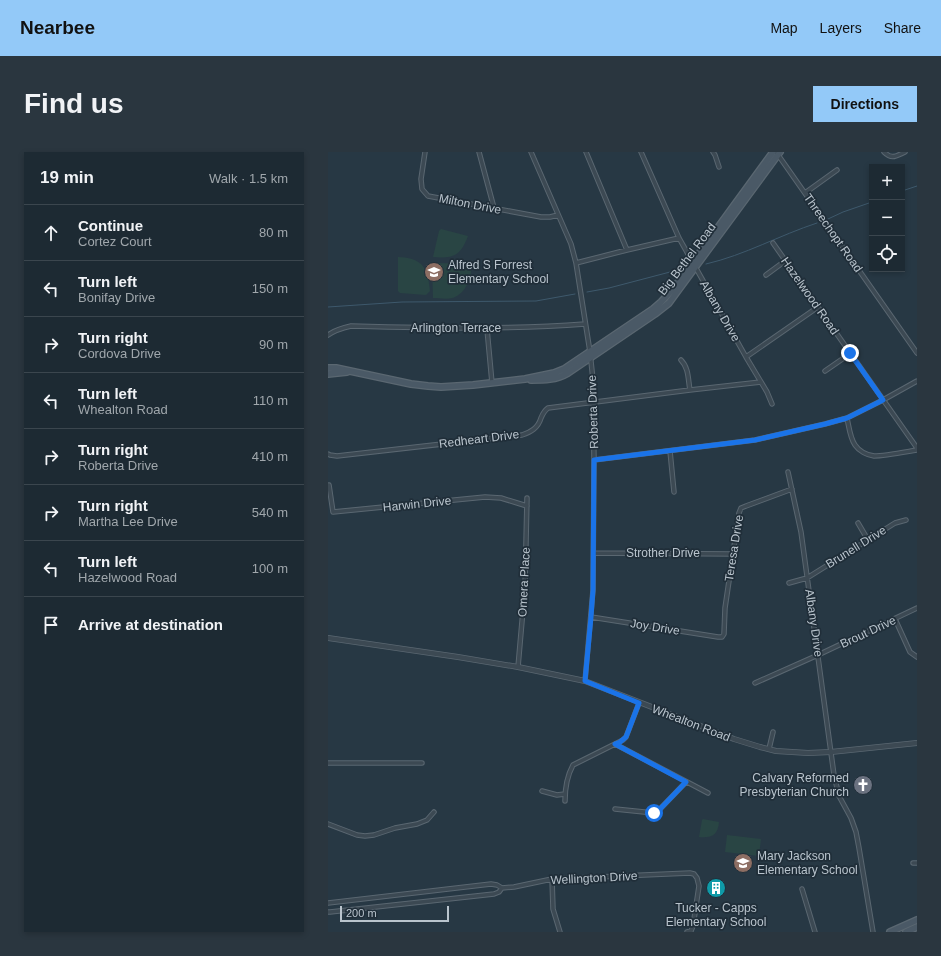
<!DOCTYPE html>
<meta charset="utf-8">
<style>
:root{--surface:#1d2a33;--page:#2a363f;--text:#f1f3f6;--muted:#a0a7ac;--line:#3b464e;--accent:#93c9f8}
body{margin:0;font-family:Arial,sans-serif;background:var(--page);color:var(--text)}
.controls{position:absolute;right:12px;top:12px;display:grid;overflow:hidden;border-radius:0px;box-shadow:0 2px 6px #0003}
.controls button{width:36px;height:36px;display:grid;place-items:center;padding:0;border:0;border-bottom:1px solid var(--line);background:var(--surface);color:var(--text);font:20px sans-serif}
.scale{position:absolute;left:12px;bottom:10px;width:109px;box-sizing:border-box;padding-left:4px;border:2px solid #b9c4cd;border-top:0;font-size:11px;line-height:14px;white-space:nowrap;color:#b9c4cd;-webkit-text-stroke:3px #202e39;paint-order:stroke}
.stop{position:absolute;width:12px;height:12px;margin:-9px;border:3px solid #1a73e8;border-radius:50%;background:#fff}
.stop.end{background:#1a73e8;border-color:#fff;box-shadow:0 1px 4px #0008}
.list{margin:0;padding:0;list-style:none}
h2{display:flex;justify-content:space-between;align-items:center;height:52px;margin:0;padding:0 16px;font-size:17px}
h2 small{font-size:13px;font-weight:400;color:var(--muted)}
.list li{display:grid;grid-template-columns:26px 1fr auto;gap:12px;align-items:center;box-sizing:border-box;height:56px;padding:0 16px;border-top:1px solid var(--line)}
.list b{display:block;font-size:15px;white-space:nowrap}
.list p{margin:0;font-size:13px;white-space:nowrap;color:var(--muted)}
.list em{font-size:13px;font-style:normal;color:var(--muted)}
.icon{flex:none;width:22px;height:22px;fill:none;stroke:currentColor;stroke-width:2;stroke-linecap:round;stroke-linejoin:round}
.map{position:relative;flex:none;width:589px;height:780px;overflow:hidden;border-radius:0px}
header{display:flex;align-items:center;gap:24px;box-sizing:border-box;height:56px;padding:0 20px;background:var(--accent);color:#111}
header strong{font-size:19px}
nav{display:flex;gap:22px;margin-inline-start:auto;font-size:14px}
.intro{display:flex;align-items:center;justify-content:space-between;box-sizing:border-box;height:96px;padding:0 24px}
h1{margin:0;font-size:28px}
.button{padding:10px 18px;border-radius:0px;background:var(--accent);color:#111;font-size:14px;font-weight:700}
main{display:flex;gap:24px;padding:0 24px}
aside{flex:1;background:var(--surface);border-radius:0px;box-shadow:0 2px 6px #0003}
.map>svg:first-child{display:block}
</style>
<header>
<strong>Nearbee</strong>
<nav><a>Map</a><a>Layers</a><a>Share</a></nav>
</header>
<div class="intro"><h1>Find us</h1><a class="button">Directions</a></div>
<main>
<aside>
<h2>19 min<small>Walk · 1.5 km</small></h2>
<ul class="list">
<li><svg class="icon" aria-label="ahead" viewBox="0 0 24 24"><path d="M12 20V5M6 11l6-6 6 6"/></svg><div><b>Continue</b><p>Cortez Court</p></div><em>80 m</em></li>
<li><svg class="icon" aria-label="left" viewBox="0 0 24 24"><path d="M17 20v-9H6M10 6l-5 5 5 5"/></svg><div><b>Turn left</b><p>Bonifay Drive</p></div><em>150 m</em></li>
<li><svg class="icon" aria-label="right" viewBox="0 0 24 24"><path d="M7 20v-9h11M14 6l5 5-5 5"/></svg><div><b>Turn right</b><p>Cordova Drive</p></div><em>90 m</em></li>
<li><svg class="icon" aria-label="left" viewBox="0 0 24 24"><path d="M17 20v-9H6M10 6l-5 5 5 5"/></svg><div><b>Turn left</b><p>Whealton Road</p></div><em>110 m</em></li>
<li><svg class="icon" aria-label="right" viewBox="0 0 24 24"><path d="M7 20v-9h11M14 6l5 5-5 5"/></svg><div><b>Turn right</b><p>Roberta Drive</p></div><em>410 m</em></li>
<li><svg class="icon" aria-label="right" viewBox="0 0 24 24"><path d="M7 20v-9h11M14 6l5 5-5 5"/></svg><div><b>Turn right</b><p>Martha Lee Drive</p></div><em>540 m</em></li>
<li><svg class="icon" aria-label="left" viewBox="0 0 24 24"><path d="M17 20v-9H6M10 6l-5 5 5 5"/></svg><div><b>Turn left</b><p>Hazelwood Road</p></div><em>100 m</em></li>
<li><svg class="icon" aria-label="arrive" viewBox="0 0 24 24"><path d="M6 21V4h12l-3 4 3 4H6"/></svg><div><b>Arrive at destination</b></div></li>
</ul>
</aside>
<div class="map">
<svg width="589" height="780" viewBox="0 0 589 780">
<rect width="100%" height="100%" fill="#273844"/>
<!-- grass -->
<path fill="#294544" d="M113,77L140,84C133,103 126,107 105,105L111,79Z
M70,105C95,106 100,116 102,139L98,143L72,141L70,139Z
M108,111L144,112C143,124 140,139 127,145C123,148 110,146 105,146L104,115Z
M375,667L391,670C390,683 384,686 371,685L374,668Z
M399,683L433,687L431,704L397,700Z"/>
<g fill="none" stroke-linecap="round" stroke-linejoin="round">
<!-- stream -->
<path stroke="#3e596c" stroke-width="1" d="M574,39L589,34
M500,67L515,60L544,50
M378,112C417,103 452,83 489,71
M259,140L281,136L342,120L352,118
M0,155L74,150L208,149L247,142"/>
<defs>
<path id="minor" d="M97,0L93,27L94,37L100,44L213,65H222L230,63
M151,0L166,56
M203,0L243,92L248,111L262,200L265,228L266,308L265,438L257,529
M258,0L299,98
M313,0L351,86L418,205L439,240L444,252
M385,0L387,3L391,15
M448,0L589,201
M556,0C564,8 568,4 577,0
M477,41L509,18
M445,91L589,296
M248,111L299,98L351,86
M438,123L457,109
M159,177L164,231
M0,183C7,178 14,176 23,174C101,176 179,178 257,172
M418,205L490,155
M353,208C361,216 360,228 362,238
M497,219L523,201
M519,266C521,275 522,286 527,293C531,299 539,303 546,304C557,304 577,300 589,298
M342,299L346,340
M0,302L2,303L9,304L194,283C203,280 210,276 213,266C215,261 216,259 220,256L362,238L433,230
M266,308L427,288L497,272L519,266L555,248L589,229
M460,320L473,380L506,623L511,644L523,666L528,680L531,696L545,780
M1,333L5,360L157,345L173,346L199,354
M530,371L540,388
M266,401L405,402
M461,431L479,426L567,371L578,368
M263,465L390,485H394L396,482L397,456L411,361L413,356L418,354L464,337
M567,467L582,500L589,505
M190,515L197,435L199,346
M427,531L490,503L589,456
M287,592L380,641
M441,597L445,580
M0,611H94
M214,639L229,643L237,642
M237,649C237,636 239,624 245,613L295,588L298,585L311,551
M287,657L326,661L332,657L358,630
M0,672L29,683L37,684L46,683L67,676L89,672L99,668L106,660
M585,711H589
M224,727L225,757L232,780
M474,737L487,780
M0,751L163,732L169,733L174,736L186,735L224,727L362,721L366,722L369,726L371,734L365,774L363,779L359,780
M0,760H2L166,742L171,740L174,736"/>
<path id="tertiary" d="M0,486L130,505L190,515L257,529L406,587L432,595L448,599L480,601L503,600L589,591"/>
<path id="secondary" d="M0,216H8L83,232L100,234L113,235L145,233L197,227L226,221L236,217L325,157L333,150L345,137L445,0
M0,222L19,220
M203,228C216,228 228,228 240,221L327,162L341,151L349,140L452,0
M562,780L589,768
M578,780L589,775"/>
</defs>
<!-- minor casing -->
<use href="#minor" stroke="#5a6771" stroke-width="5.5"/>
<!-- tertiary casing -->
<use href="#tertiary" stroke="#5a6771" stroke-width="6"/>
<!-- secondary casing -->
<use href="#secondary" stroke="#5a6771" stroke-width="8"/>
<!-- minor -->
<use href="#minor" stroke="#3c4953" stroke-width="3.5"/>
<!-- tertiary -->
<use href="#tertiary" stroke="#3c4953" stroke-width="4.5"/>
<!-- secondary -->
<use href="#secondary" stroke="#4a5966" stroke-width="5.5"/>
</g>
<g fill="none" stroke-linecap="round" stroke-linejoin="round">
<!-- route -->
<path stroke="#1a73e8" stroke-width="5" d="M326,661L332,657L358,630L287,592L292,590L298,585L311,551L257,529L263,465L265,438L266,308L427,288L497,272L519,266L555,248L522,201"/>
</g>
<!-- icons -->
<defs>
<symbol id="school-disc" viewBox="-11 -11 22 22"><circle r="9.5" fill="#8d6e63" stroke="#202e39"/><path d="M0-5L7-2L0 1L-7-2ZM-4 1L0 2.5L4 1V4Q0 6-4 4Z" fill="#fff"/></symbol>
<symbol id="church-disc" viewBox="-11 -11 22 22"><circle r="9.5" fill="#6b7280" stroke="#202e39"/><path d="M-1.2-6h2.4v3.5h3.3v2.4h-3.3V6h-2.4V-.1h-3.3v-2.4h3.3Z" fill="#fff"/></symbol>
<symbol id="building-disc" viewBox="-11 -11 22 22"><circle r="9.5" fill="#0f9aa8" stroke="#202e39"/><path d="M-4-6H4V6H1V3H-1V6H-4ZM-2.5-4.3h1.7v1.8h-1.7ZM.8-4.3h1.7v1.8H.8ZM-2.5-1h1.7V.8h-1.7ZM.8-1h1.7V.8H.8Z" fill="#fff"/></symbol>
</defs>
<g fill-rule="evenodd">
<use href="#school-disc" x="95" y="109" width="22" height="22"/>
<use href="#church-disc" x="524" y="622" width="22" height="22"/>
<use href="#school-disc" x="404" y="700" width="22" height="22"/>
<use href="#building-disc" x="377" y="725" width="22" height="22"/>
</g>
<g text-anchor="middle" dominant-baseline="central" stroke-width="3.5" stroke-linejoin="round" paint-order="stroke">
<!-- street labels -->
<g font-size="12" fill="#b9c4cd" stroke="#202e39">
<text transform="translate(142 52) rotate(11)">Milton Drive</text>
<text transform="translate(505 81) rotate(55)">Threechopt Road</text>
<text transform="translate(359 107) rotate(-53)">Big Bethel Road</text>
<text transform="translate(482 144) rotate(55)">Hazelwood Road</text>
<text transform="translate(392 159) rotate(60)">Albany Drive</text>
<text x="128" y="176">Arlington Terrace</text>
<text transform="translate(265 260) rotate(-92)">Roberta Drive</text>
<text transform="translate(151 287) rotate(-7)">Redheart Drive</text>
<text transform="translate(89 352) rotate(-6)">Harwin Drive</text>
<text transform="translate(528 395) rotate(-32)">Brunell Drive</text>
<text transform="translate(406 396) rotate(-81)">Teresa Drive</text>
<text x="335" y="401">Strother Drive</text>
<text transform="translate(196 430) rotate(-87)">Omera Place</text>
<text transform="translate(486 471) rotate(82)">Albany Drive</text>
<text transform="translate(327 475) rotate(9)">Joy Drive</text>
<text transform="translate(540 480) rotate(-25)">Brout Drive</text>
<text transform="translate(363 571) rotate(21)">Whealton Road</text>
<text transform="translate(266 726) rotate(-3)">Wellington Drive</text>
</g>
<!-- poi labels -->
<g font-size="12" fill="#b9c4cd" stroke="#202e39" text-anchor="start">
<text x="120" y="113">Alfred S Forrest<tspan x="120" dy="14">Elementary School</tspan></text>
<text x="521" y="626" text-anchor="end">Calvary Reformed<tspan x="521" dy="14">Presbyterian Church</tspan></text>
<text x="429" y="704">Mary Jackson<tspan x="429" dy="14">Elementary School</tspan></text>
<text x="388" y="756" text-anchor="middle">Tucker - Capps<tspan x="388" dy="14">Elementary School</tspan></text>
</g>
</g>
</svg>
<div class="controls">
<button>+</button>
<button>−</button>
<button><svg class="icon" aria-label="locate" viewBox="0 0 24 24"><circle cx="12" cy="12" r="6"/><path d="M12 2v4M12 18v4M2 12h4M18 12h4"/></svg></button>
</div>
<div class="scale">200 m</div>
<div class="stop" style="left:326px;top:661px"></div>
<div class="stop end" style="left:522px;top:201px"></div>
</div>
</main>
